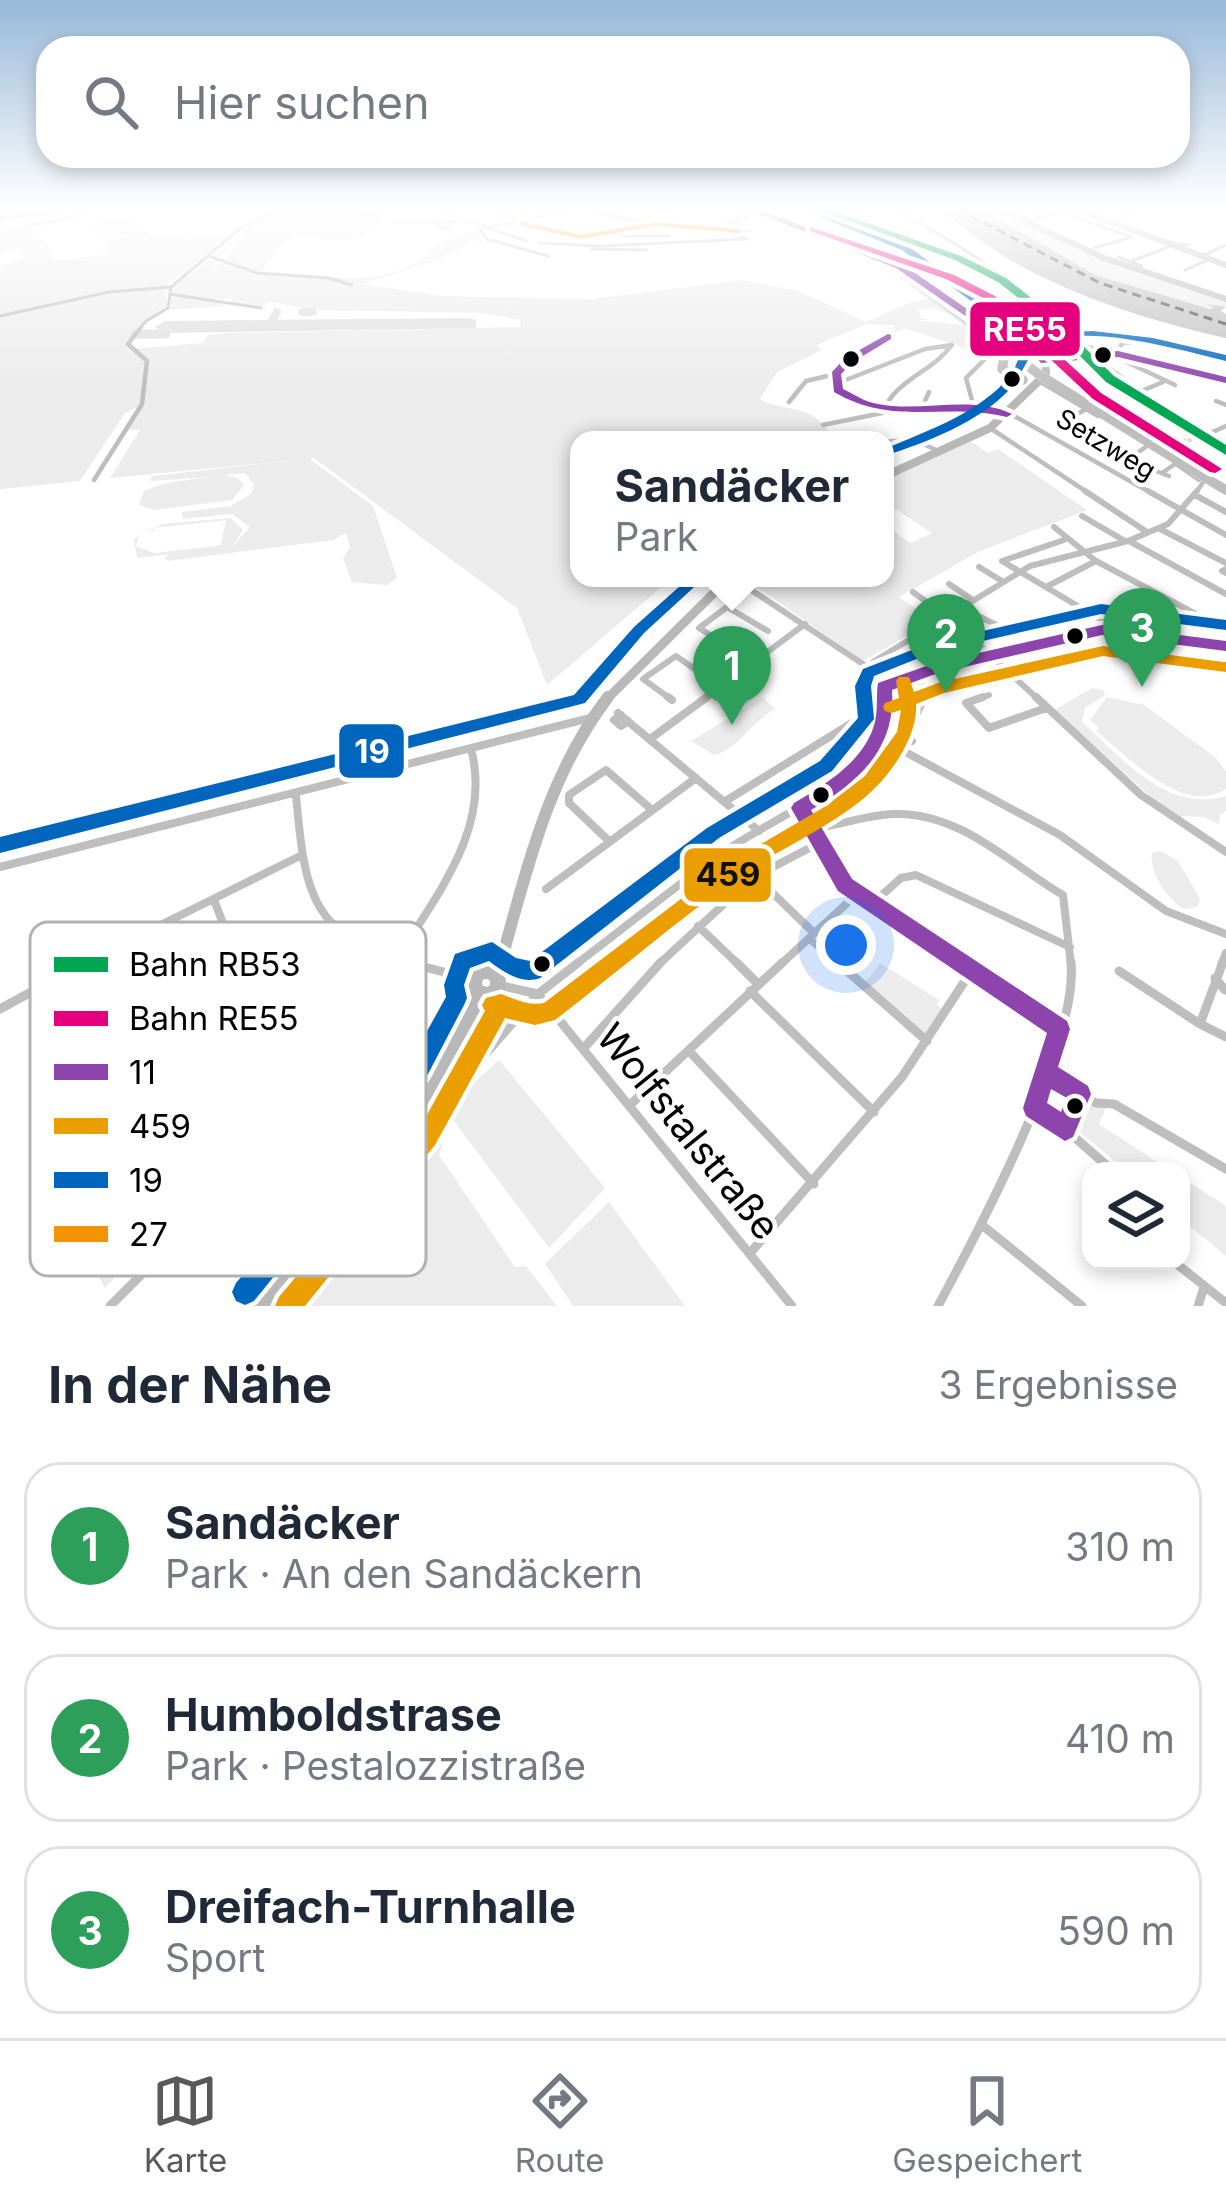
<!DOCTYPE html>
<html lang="de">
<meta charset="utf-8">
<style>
:root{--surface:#fff;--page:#f6f6f7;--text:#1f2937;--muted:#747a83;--line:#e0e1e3;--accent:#595959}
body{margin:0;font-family:Inter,sans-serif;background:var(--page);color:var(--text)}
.controls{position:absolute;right:36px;bottom:36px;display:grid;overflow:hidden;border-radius:24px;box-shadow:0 6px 18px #0003}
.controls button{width:108px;height:108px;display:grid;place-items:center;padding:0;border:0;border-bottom:3px solid var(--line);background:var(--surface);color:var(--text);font:60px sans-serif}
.you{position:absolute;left:846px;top:945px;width:42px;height:42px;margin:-30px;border:9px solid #fff;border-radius:50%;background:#1a73e8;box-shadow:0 0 0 18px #1a73e833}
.badge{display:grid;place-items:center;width:78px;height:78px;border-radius:50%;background:var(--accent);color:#fff;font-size:39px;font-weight:700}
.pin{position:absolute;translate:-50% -99px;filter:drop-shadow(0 3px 6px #0008)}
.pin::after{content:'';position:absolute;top:63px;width:42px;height:36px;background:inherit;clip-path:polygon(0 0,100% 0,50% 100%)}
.popup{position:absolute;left:570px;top:431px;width:324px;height:156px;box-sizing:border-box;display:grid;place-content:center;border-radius:24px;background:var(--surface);filter:drop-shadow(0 3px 9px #0005);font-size:39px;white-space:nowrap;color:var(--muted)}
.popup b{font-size:45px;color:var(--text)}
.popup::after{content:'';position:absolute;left:50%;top:100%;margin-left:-24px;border:24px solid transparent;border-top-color:var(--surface)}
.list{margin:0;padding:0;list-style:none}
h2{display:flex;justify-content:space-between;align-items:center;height:156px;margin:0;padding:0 48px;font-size:51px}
h2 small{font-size:39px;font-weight:400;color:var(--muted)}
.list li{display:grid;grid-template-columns:78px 1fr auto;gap:36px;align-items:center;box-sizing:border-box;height:168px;margin:0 24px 24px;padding:0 24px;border:3px solid var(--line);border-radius:36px}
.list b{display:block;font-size:45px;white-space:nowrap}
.list p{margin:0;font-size:39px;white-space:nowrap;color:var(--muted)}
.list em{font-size:39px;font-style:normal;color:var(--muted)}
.icon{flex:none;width:66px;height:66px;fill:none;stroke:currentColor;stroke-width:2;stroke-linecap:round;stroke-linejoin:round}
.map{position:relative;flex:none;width:1226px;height:1306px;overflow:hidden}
.search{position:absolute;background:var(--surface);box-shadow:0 6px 18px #0003;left:36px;right:36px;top:36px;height:132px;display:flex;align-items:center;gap:30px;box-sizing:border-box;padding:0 42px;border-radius:36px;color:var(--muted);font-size:45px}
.sheet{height:732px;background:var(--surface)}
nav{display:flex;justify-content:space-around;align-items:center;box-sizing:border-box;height:168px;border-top:3px solid var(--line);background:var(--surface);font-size:33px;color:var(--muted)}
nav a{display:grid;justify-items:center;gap:6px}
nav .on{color:var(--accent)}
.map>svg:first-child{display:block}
</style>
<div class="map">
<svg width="1226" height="1306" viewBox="0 0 1226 1306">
<rect width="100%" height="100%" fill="#fff"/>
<!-- green -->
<path fill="#ececec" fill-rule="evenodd" d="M371,209L389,215C380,222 366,235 356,238C311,250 297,208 262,272C318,271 375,295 433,252L430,246L480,229L487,239L479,244V239L432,262L363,284L442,296L592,299L741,280L799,291L866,322L905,304L935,297L947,313L932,308L919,310L921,318L931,320H914L966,325L992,352L988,356L905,328L895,333L894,325L867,324L817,345L822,350L777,372L760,399C780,411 804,404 823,424L819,427L824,426L838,440H579V578H672L547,685L517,608L314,458L310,459L373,506L397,578L387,585L352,582L343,558L350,548L346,533L333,540L168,561L164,558L171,554L137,558L134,539L162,524L231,518L243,530L232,547L250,527L232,514L183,519L182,512L231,506L251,494L254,485L245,473L224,475L238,478L244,485L232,500L155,510L139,505L144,491L165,483L210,477L150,481L152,476L287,461L110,478L140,430H125L140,406L125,413L80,481L0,489V266L24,258L20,249L0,254V230L40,223L29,227L49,247L54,261L109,254L105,243L135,232L103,239L90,225L134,214L133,221L150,235L191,238L233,233L167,286L166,309L146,321L127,344L132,349L203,343L208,335L228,333L521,327L520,320L482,313L320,310L269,302L262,308L230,304L233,299H206L227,306L170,310L173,287L238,237L211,267L222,264L245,234L238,230L273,210L228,211ZM226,520L221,544L217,546L154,553L136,546L138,538L150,529L154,532V528Z
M982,209H997L1052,236L1226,299V307L1210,309L1095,275Z
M970,441L988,453L998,449L1087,510L978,552L899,597L933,621L863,661L744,578H885V526L911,543L932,533L885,502V478Z
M1092,688L1103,690L1105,695L1085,708L1082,722C1122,758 1167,814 1226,796V811L1220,815L1219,824L1204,817L1182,816L1178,821L1054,710Z
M763,697L775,709C751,722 740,748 714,755L691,741Z
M1107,697L1144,705L1215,757L1226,771V789C1183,817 1129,757 1096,731L1099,728L1090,720Z
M1161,851L1178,861L1200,899L1197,907L1184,909C1167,900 1149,872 1152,853Z
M880,963L939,1000L937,1005L943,1010L924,1034L865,983Z
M43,990L53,1010L60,1009L69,1036L122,1006L153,1091L84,1132Z
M497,994L519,995L523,1005L515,1009L446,1082L450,1088L419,1126L443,1143L439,1155L515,1267L526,1266L557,1306H268L438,1090L485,1001Z
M499,1060L605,1188L549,1248L445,1109Z
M1088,1102L1106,1108L1099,1124L1171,1171H1127L1075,1128Z
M143,1163L190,1220L139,1269L131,1261L105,1288L63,1215Z
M1181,1177L1226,1206V1256L1181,1219Z
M609,1202L685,1306H573L545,1264Z"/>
<!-- water -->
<path fill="#bfbfbf" d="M937,209H982L1095,275L1210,309L1214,308L1207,304L1226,307L1221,311L1226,314V338C1151,321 1073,297 1007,258C982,243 961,224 937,209Z"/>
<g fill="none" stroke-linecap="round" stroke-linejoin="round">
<!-- stream -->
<path stroke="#bfbfbf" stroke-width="3" d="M0,210L11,209"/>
<!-- ferry -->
<path stroke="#444" stroke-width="3" stroke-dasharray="9 6" stroke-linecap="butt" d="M957,209L1100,283L1226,324"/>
<!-- taxiway-far1 -->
<path stroke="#dedede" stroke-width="8" d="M302,312H313
M269,326L277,312
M135,334H166"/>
<!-- taxiway -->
<path stroke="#dedede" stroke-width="9" d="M135,334H166"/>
<!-- runway -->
<path fill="#dedede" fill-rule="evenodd" d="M469,318L476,320V328L165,333L155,327L165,321Z"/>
<!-- street-tunnel -->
<path stroke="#d9d9d9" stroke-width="4.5" stroke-dasharray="4.5 1.5" stroke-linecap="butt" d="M1182,442L1203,436"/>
<defs>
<path id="primary-far1" d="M961,310L1007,334"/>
<path id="primary" d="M1001,331L1045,361
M999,344L1005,354L1002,369L1023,380
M1003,347L1037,373
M1051,382L1193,470
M1214,483L1226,490"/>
<path id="highway" d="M742,209H753L897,264L1004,344L995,346L891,268Z"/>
</defs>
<!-- primary-far1 casing -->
<use href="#primary-far1" stroke="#dbdbdb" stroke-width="9"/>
<!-- primary casing -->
<use href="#primary" stroke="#dbdbdb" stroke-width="10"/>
<!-- highway casing -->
<use href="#highway" stroke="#dbdbdb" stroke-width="4"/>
<!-- street-far4 -->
<path stroke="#bebebe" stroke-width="3" d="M432,209L527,241
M493,209C546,234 594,238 651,226
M892,209C960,242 1015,282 1070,334
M1029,209L1045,214
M1054,209L1131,237
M365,214L380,209
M1023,217L1032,220L1071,209
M11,219L72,209
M1111,221L1144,209
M393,222H458
M433,224L450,229
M29,226L81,215L77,209
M486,228L576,209
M480,229L487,239L548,256
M722,230L751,231
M622,236H670
M1165,241L1188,245
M540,243L599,246L747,239L714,229
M1094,248L1128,238
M592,249L647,250
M209,256L257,273L329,278L352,285
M1201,256L1226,245
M1118,257L1142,266
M1129,262L1171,246
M1185,270L1210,259
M171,287L241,228L279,209
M169,294L261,308
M0,316L109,292L171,287
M967,325L976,334
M136,334L146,321L168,308L171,287"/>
<!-- street-far3 -->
<path stroke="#bebebe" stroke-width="4.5" d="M1067,331L1081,345L1116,355
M888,337L849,360L836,374L838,390L876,409L922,411L973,404L1016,417L1153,494
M1118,354L1122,343L1133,342L1226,355
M1112,355L1175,385
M1095,357L1156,404L1226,445
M1045,361L1118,354L1226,380
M1039,381L1098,416
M838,383L925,349L952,345
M929,392L925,401L930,410
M1139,392L1163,382
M998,394L1023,380
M1216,401L1226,405
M789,402L806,381L836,374
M973,404L966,378L993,351L973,331
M1072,417L1086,409
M823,425L882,413C896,379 931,373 952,345
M990,428L1090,494
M1208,434L1226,426
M885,442L913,439L938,451
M1178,444L1226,469
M1136,454L1147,446
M1183,459L1207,472
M1176,464L1199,480
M1156,471L1169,476
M1162,473L1175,464
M94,480L142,404L147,361L128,344L138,331
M1195,494L1216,464"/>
<!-- street-far2 -->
<path stroke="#bebebe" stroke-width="6" d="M1085,491L1147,532
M1148,491L1226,535
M1195,495L1226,512
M1082,516L1125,541
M1054,527L1096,561L1226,630
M1160,529L1226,563
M1064,540L1002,561L1113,627
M1129,541L1226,594
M979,567L1002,581
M1226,569L1222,571L1226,573
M733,578L869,668L888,700
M949,584L973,600
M1046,587L1096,561
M913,592L954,622L1039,700
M961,607L1004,629L1086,611
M721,642L699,628L727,607L768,631
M914,677L928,691L923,700
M898,678L873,662L1030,566L1128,541L1168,524L1197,491
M884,687L935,668L1102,630L1226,646
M672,700L643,679L676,656L703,675
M703,700L805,624
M975,700L989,695"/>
<!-- street-far1 -->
<path stroke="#bebebe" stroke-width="8" d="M668,697L672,700
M983,697L966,703L989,728L1046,708
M1036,697L1141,795L1226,852
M618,713L759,831
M621,715L614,720L621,726L628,721
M650,739L707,697
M881,739L1060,835L1166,911L1226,934
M912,741L906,734L925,697
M296,795C305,895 310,937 416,965
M724,802L852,723L871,734
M800,808L845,885L964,965
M818,828C843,824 868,815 893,814C959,811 1010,864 1063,895L1071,965
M610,842L569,803V795L606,770L651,809
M0,867L590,718
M756,877L814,933
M546,889L696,778
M214,900L233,949L234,965
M872,904L901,878L916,875L1070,947
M698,926L739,965
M809,938L840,965
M80,965L302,855
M393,965C433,899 493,830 471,749
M575,965C624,928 672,889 722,853C766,821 905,765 887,697
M658,965L752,878L821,842
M780,965L857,894
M1221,965L1226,953"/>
<!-- street -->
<path stroke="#bebebe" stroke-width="9" d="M234,962L236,1010
M405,962L475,980
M736,962L758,984
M837,962L927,1041
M960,962L1059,1029
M1223,962L1200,1024L1226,1037
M1119,971L1200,1024
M1215,978L1225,990
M498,985L538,994
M750,991L874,1112
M538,994L792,1306
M0,1009L86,962
M250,1031L251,1073L293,1114
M583,1049L661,962
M689,1051L814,1184
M1080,1094L1096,1103L1114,1104L1226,1169
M631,1104L783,962
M1034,1108L1065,1129L1080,1094L1046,1072
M1065,1129L1113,1171
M982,1225L1082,1306
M360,1237L400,1176L425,1123L538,994L579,962
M751,1252L902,1077L972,970
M1173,1261L1226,1303
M110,1306C224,1193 312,1102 395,962
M938,1306C978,1232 1079,1043 1071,962
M1198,1306L1204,1287"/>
<!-- secondary-far4 -->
<path stroke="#b8b8b8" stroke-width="6" d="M591,209C642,223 702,246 750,213
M999,209L1104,258L1226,299
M1076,209L1226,265
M0,219L43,209"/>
<!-- secondary-far3 -->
<path stroke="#b8b8b8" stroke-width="8" d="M885,476L990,428L1046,374L1045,361"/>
<!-- secondary-far2 -->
<path stroke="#b8b8b8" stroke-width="9" d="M606,700L729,578"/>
<!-- secondary-far1 -->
<path stroke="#b8b8b8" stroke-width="12" d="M500,965C527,870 547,777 608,697"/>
<!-- secondary -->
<path stroke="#b8b8b8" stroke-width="16" d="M474 983a12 12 0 1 1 24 0a12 12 0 1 1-24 0Z
M497,977L501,962
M261,1306L410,1125L483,994"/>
<!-- primary-far1 -->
<use href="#primary-far1" stroke="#bebebe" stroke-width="8"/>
<!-- primary -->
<use href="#primary" stroke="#bebebe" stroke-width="9"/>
<!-- highway -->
<use href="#highway" fill="#bebebe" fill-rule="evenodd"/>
<!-- rail -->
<path stroke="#bebebe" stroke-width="3" stroke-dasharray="10 3 1.5 3" stroke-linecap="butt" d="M805,209L939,253L990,276L1021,296L1124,395L1226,454"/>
<defs>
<path id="primary-bridge" d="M1037,373L1051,382
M1193,470L1214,483"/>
</defs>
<!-- primary-bridge casing -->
<use href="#primary-bridge" stroke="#dbdbdb" stroke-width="10" stroke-linecap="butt"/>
<!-- primary-bridge -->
<use href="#primary-bridge" stroke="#bebebe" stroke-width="9"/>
<defs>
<path id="bus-1" d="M747,209H758L902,264L996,329L1030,341L1047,358L1118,351L1226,377V383L1118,357L1041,363L1024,345L990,333L896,268Z
M888,334L891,335V339L853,362L841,374L843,389C855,395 865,402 878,404C923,413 971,394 1012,414L1007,417C944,402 894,427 834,392L832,372L845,358Z
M1102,625L1226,641V651L1102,635L938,673L892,690C896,750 858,782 811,810L852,879L1067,1021L1070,1029L1058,1067L1088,1086L1091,1094L1073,1137L1065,1141L1026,1116L1023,1108L1047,1033L838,891L791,808L794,803C826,784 865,761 875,722C878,709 876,695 878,683L935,663ZM1051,1089L1067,1098L1061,1112L1047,1103Z"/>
<path id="bus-2" d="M1103,646L1223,662H1226V672L1103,656L944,693L916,704C918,732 897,765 878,785C843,822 780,848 738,877C676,922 616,973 555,1020L535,1025L505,1018L435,1145L305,1306H275L279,1297L419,1129L485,1011L482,1005L486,998L501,994C515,999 528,1006 544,1003L727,864L826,806L865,776L897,732L901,710L891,713L885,711L883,707L885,703L899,698L896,681L899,677H909L914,692L941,682Z"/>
<path id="bus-3" d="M800,209H811L908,246L1017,327L1009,329L902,250Z
M1093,331L1153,338L1226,355V361C1180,350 1095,325 1050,341C1027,350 1024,374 1009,390C978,423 926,442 885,456V449C917,435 951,423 980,403C993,394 1006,383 1014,369C1017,364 1018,357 1022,352C1037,331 1070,332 1093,331Z
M689,578H704L644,633L585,703L0,853V837L574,695L634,627Z
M1101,604L1226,620V630L1101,614L934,652L874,676L871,686L874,719L832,771L719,838L540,978C522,985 503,972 489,961L470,968L464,985L467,998L464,1005L427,1076L374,1153L254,1301L245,1305L236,1301L232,1292L236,1283L358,1137L411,1060L446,997L444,985L455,954L492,942L516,958L530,961L707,828L820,761L858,718L855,686L863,669L930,643Z"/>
<path id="bus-4" d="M521,221L581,235L656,222L738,229L742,231L738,233L656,226L581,239L518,225Z"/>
</defs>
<!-- bus-1 casing -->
<use href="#bus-1" stroke="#fff" stroke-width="9"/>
<!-- bus-2 casing -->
<use href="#bus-2" stroke="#fff" stroke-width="9"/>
<!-- bus-3 casing -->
<use href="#bus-3" stroke="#fff" stroke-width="9"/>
<!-- bus-4 casing -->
<use href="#bus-4" stroke="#fff" stroke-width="9"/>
<!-- bus-1 -->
<use href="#bus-1" fill="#8e44ad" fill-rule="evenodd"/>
<!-- bus-2 -->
<use href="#bus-2" fill="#eb9e00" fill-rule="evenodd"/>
<!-- bus-3 -->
<use href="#bus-3" fill="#0065bd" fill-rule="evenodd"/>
<!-- bus-4 -->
<use href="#bus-4" fill="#f49301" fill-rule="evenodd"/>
<defs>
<path id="rail-1" d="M816,209H828L961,256L1006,278L1043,307L1114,376L1226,445V455L1106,382L1035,311L998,282L955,260Z"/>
<path id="rail-2" d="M810,227L954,275L995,296L1101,393L1222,469L1215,473L1210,472L1093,399L987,300L946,279L810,231Z"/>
</defs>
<!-- rail-1 casing -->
<use href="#rail-1" stroke="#fff" stroke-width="9"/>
<!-- rail-2 casing -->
<use href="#rail-2" stroke="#fff" stroke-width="9"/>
<!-- rail-1 -->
<use href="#rail-1" fill="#00a651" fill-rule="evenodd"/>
<!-- rail-2 -->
<use href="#rail-2" fill="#e5007d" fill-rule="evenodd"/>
</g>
<!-- sky -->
<linearGradient id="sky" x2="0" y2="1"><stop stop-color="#97b8d8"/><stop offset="0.53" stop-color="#fff"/><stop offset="1" stop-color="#fff" stop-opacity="0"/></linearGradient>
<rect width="1226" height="392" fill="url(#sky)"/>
<!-- markers -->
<g fill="#000" stroke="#fff" stroke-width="4.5">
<circle cx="1103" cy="355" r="10"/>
<circle cx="851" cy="359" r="10"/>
<circle cx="1012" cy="379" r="10"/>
<circle cx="1075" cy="636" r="10"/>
<circle cx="821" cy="795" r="10"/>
<circle cx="542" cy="964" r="10"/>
<circle cx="1075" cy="1106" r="10"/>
</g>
<g text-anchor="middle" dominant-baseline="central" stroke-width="9" stroke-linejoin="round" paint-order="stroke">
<!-- far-street labels -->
<g font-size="27" fill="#000" stroke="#fff">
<text transform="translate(1106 444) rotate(31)">Setzweg</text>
</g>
<!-- near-street labels -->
<g font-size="39" fill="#000" stroke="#fff">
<text transform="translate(689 1131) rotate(51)">Wolfstalstraße</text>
</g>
</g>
<!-- legend -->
<rect x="30" y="922" width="396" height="354" rx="18" fill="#fff" stroke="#b2b2b2" stroke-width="3"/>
<rect x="54" y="957" width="54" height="15" fill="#00a651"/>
<rect x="54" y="1011" width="54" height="15" fill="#e5007d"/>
<rect x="54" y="1064" width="54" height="16" fill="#8e44ad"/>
<rect x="54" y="1118" width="54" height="16" fill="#eb9e00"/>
<rect x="54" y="1172" width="54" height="16" fill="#0065bd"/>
<rect x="54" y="1226" width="54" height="16" fill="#f49301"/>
<g font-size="33" fill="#000">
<text x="129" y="976">Bahn RB53</text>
<text x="129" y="1030">Bahn RE55</text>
<text x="129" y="1084">11</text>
<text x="129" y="1138">459</text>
<text x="129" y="1192">19</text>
<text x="129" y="1246">27</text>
</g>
<g stroke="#fff" stroke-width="4.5">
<rect x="968" y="300" width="114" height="58" rx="12" fill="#e5007d"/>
<rect x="337" y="722" width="69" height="58" rx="12" fill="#0065bd"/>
<rect x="682" y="846" width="91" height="58" rx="12" fill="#eb9e00"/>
</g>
<g font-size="33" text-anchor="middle" font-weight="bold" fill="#fff">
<text x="1025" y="341">RE55</text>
<text x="372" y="763">19</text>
</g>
<g font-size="33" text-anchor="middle" font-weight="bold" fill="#111">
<text x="728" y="886">459</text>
</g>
</svg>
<div class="controls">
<button><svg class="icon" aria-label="layers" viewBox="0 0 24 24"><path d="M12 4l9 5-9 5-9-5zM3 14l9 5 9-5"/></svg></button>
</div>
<div class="you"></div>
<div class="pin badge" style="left:732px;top:725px;background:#2e9e5b">1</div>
<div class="popup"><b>Sandäcker</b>Park</div>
<div class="pin badge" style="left:946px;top:693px;background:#2e9e5b">2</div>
<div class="pin badge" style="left:1142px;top:687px;background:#2e9e5b">3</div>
<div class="search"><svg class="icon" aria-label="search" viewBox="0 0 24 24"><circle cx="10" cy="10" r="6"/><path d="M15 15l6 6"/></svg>Hier suchen</div>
</div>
<section class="sheet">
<h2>In der Nähe<small>3 Ergebnisse</small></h2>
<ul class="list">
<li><span class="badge" style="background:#2e9e5b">1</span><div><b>Sandäcker</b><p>Park · An den Sandäckern</p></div><em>310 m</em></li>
<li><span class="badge" style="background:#2e9e5b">2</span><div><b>Humboldstrase</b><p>Park · Pestalozzistraße</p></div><em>410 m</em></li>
<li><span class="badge" style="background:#2e9e5b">3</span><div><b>Dreifach-Turnhalle</b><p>Sport</p></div><em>590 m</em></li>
</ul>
</section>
<nav>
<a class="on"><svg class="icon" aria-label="map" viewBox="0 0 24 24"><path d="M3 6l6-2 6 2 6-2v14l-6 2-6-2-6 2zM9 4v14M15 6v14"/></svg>Karte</a>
<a><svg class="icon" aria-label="directions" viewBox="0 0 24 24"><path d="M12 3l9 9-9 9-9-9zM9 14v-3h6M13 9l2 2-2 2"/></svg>Route</a>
<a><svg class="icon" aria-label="saved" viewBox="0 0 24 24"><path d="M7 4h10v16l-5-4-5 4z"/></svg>Gespeichert</a>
</nav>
